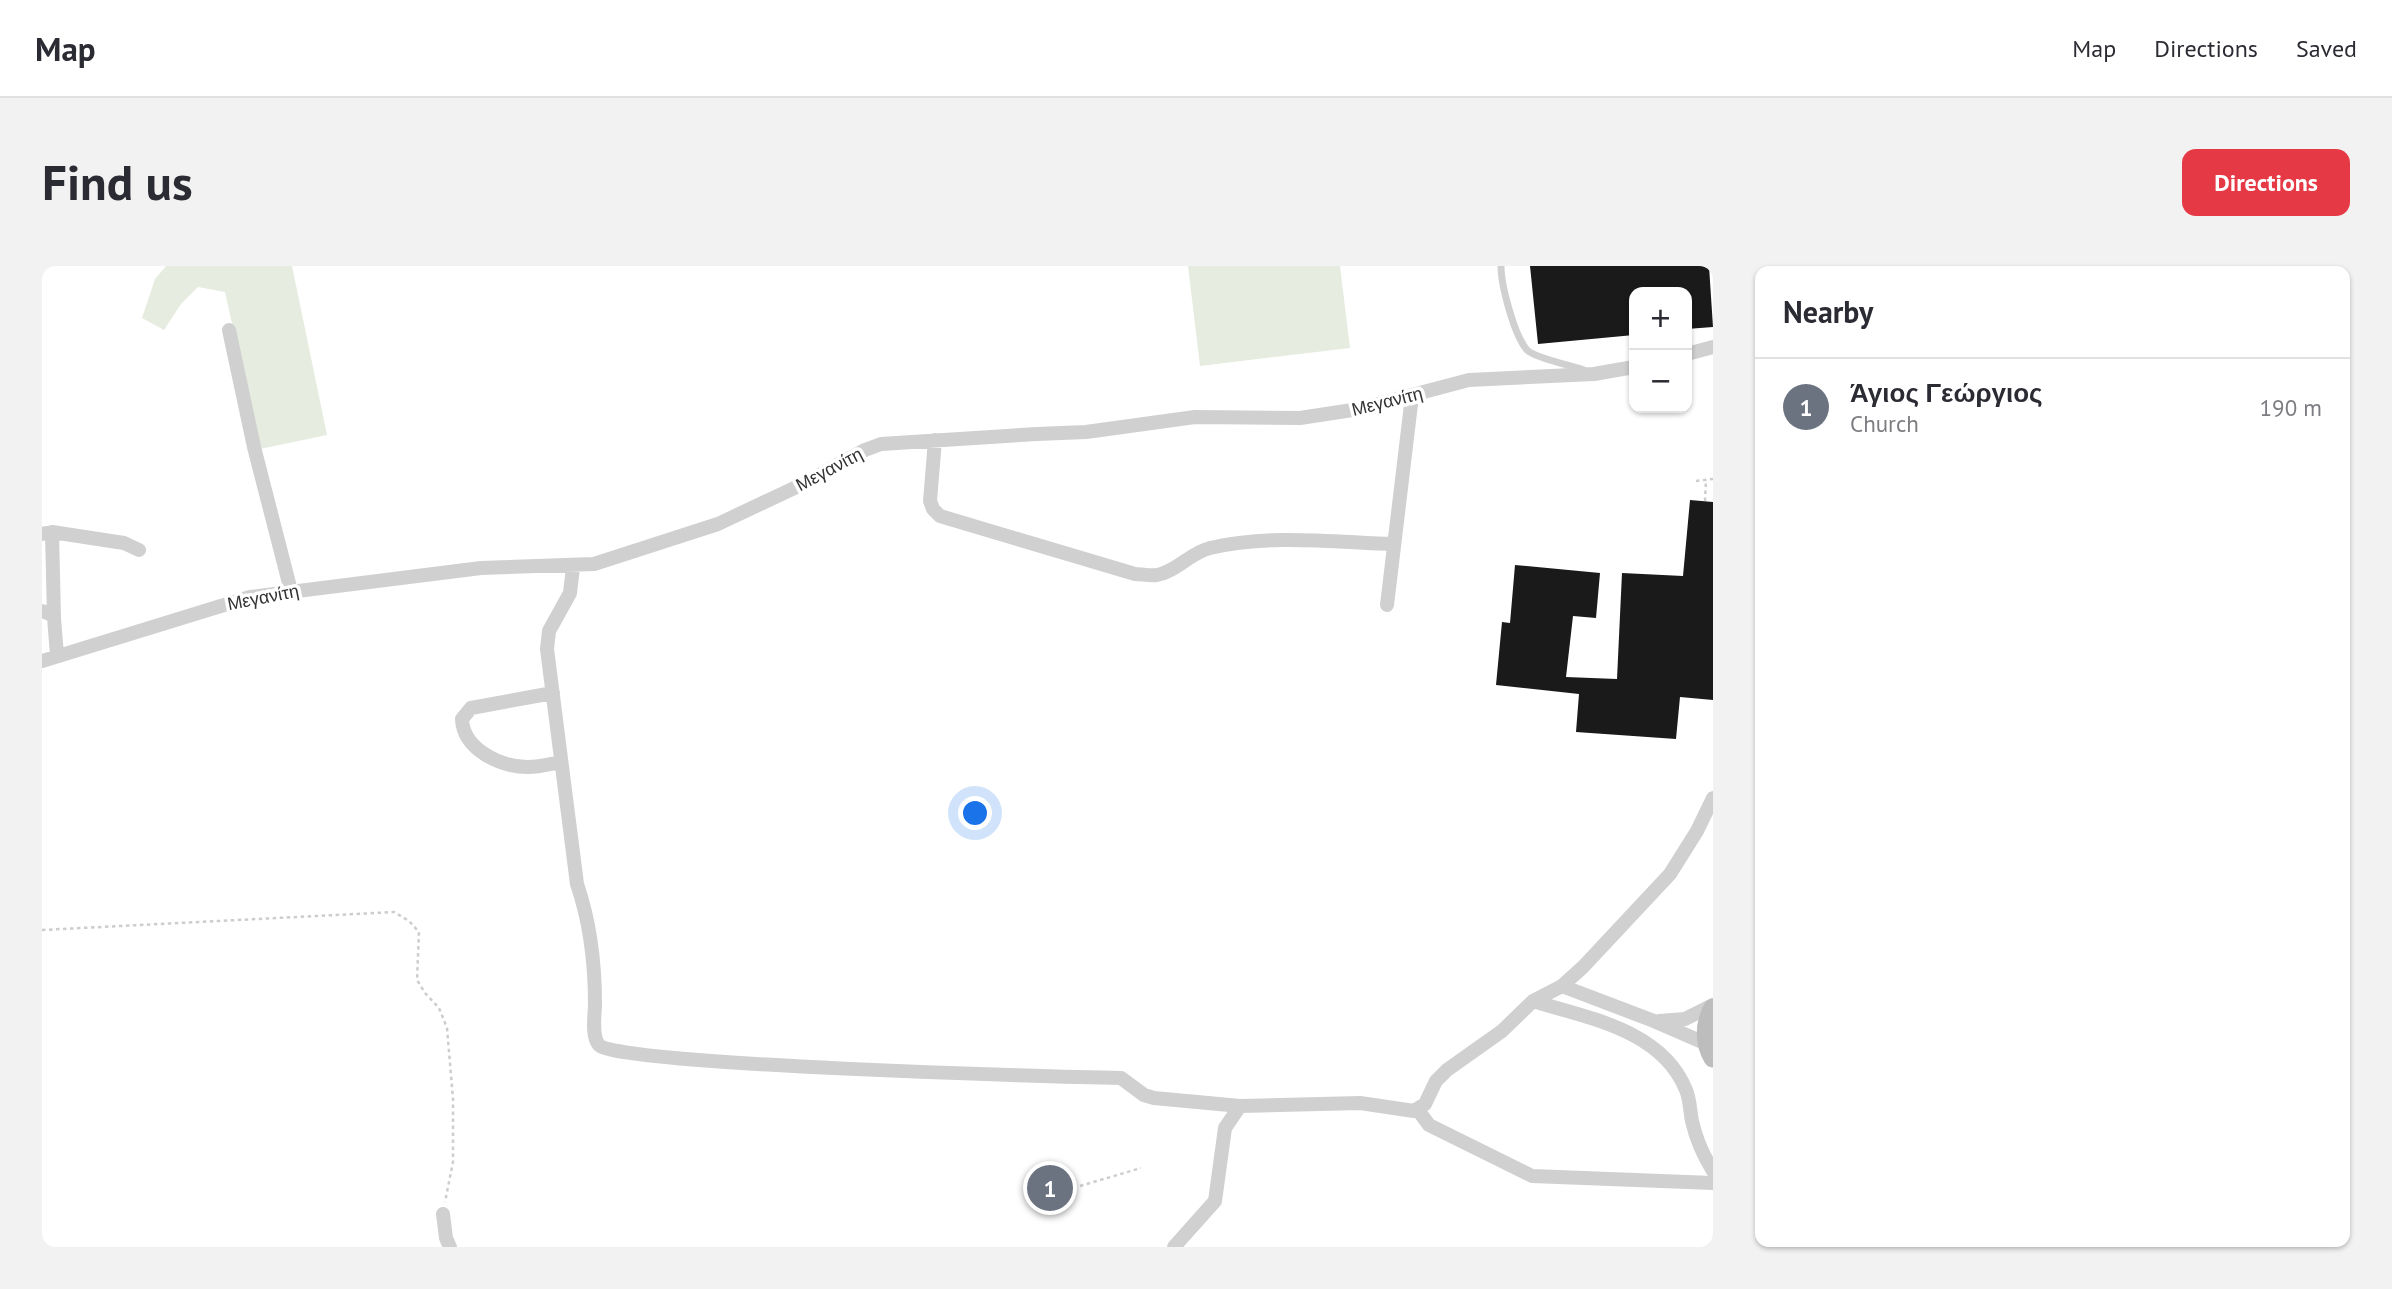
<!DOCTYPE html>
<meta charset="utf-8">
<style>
:root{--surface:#fff;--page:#f2f2f3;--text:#2b2b33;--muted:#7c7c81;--line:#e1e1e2;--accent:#e63946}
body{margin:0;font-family:"PT Sans",sans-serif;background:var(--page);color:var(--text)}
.controls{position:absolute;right:21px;top:21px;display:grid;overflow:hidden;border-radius:14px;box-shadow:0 2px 5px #0004}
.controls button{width:63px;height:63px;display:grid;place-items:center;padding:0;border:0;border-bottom:2px solid var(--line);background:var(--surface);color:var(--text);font:35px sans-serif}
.you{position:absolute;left:934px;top:548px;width:24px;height:24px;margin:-18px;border:5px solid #fff;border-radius:50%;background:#1a73e8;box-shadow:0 0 0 10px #1a73e833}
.badge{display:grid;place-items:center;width:46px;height:46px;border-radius:50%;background:var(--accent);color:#fff;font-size:23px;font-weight:700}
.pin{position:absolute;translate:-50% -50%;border:4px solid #fff;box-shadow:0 2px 7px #0006}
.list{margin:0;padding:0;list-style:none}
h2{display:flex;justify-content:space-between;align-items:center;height:91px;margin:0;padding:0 28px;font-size:30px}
h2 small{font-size:23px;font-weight:400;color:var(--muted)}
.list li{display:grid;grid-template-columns:46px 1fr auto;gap:21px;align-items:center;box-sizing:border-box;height:98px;padding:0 28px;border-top:2px solid var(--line)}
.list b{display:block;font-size:26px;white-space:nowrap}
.list p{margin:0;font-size:23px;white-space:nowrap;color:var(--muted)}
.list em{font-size:23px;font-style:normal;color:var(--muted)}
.map{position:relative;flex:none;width:1671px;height:981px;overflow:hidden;border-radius:14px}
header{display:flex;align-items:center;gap:42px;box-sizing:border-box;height:98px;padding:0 35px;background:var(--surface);border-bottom:2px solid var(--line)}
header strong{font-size:33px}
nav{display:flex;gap:38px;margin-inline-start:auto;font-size:24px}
.intro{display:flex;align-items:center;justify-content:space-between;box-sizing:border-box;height:168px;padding:0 42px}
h1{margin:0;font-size:49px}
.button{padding:18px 32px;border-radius:14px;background:var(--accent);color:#fff;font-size:24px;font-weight:700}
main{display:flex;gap:42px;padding:0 42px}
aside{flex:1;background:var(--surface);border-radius:14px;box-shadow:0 2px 5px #0004}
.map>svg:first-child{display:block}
</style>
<header>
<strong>Map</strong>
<nav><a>Map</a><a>Directions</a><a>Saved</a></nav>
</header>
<div class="intro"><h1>Find us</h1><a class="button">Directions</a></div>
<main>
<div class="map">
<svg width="1671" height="981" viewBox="0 0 1671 981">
<rect width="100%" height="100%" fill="#fff"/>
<!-- green -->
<path fill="#e6ecdf" d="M124,0H250L285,169L218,183L183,26L156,21L139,38L122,64L100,52L113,13Z
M1146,0H1298L1308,82L1158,100Z"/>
<!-- building -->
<path fill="#1a1a1a" d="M1488,0H1667L1671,61L1645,63V26H1592V69L1496,78Z
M1648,234L1671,236V434L1638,431L1634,473L1534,466L1537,428L1454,419L1460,356L1468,357L1473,299L1558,307L1554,352L1531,350L1524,411L1575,413L1580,307L1641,310Z
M1010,906L1012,911L1019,908L1024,920L1018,923L1022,931L1008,936L1005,930L999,933L993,920L999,918L996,911Z"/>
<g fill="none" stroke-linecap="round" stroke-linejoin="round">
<!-- path -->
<path stroke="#cdcdcd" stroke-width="2.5" stroke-dasharray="3.5 3.5" stroke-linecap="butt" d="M1654,215L1671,213
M1663,235L1664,214
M0,664L352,646L367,655L377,666L375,714L383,727L397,742L405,762L411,833V896L403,936
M1038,920L1099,902"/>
<!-- lane -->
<path stroke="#d0d0d0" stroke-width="7" d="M1459,0C1459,19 1472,69 1485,84C1491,91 1530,100 1542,104"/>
<!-- street -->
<path stroke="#d0d0d0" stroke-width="14" d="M187,64L212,181L249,325
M1645,88L1671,81
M893,174L888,235L891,243L898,250L1093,308C1100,308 1108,310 1115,309C1135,305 1148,287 1168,282C1227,268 1291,276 1352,278
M10,266L12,352
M0,268L10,266L82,277L97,284
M531,301L528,327L507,365L505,383L535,618C548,656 553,697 553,738C553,749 549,770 557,779C575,799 1021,811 1079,812L1102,829L1112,832L1198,840L1318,837L1372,845L1383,838L1394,815L1405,804L1460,765L1491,735L1520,720L1541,701L1628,608L1655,565L1671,532
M1345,339L1370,130
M0,345L8,348L12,352L15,389
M0,395L208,331L439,302L552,298L676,258L763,217L823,184L839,178L995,168L1044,166L1153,151L1258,152L1317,143L1427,114L1552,108L1592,101
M511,427L429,442L420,453C421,483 458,501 486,501C497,501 508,498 519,496
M1520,720L1612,755L1665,778
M1491,735C1546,752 1620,764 1644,824C1648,833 1648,845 1650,855C1654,873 1661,889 1671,905
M1617,755L1643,753L1671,739
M1376,844L1387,859L1490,910L1671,917
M401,948L404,972L408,981
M1132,981L1173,935L1183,862L1198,840"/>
<!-- secondary -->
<path stroke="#bdbdbd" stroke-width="19" d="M1671,742C1662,758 1662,777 1671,792"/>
</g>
<g text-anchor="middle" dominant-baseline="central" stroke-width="7" stroke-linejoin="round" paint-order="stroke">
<!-- street labels -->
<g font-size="18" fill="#333" stroke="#fff">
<text transform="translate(1345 135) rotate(-14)">Μεγανίτη</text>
<text transform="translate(787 203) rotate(-28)">Μεγανίτη</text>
<text transform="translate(221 331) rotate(-11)">Μεγανίτη</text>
</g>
</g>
</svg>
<div class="controls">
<button>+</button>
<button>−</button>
</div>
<div class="you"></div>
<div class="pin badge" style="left:1008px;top:922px;background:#6b7280">1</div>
</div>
<aside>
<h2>Nearby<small></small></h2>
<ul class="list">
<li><span class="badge" style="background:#6b7280">1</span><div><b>Άγιος Γεώργιος</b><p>Church</p></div><em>190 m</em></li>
</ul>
</aside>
</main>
